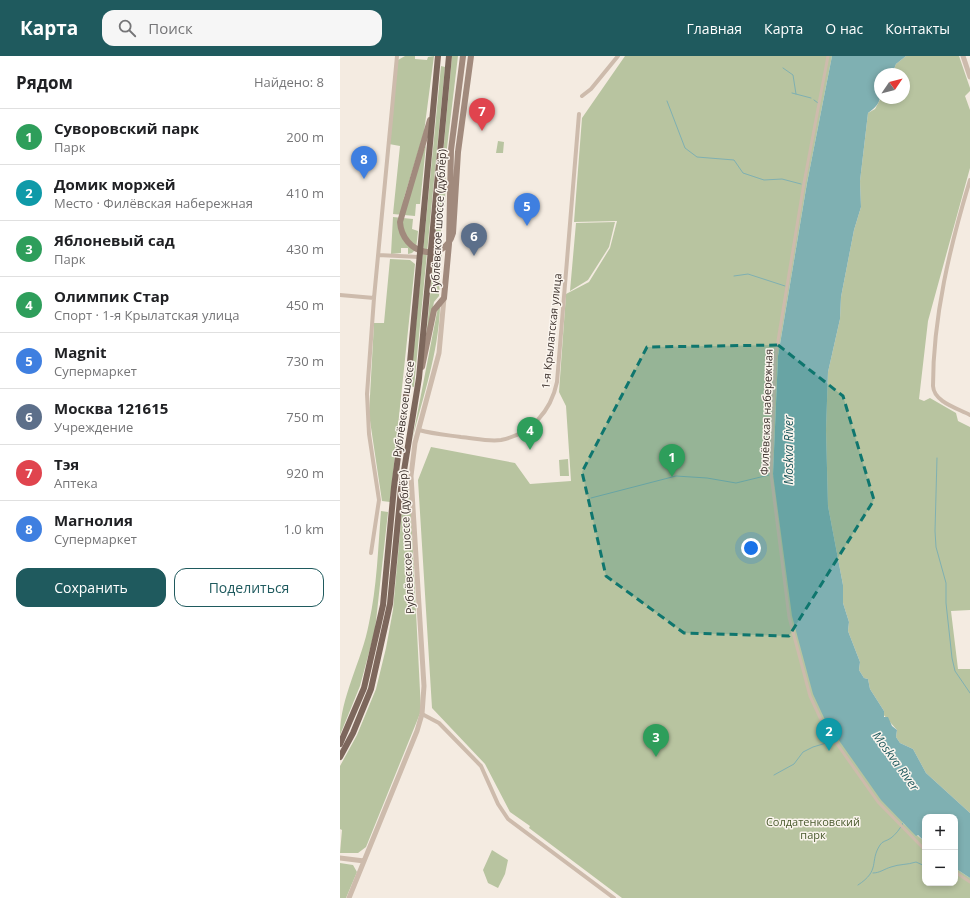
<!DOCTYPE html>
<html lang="ru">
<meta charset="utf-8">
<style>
:root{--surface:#fff;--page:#f6f6f6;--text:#202124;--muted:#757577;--line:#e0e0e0;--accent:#1f5a5e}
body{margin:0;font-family:"Open Sans",sans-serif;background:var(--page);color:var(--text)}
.controls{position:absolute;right:12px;bottom:12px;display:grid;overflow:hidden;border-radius:8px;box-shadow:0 2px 6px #0003}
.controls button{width:36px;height:36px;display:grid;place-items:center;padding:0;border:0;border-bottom:1px solid var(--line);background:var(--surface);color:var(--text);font:20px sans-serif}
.compass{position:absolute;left:534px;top:12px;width:36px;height:36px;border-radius:50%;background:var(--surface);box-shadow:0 2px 6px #0003;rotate:55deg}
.you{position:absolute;left:411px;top:492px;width:14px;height:14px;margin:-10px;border:3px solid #fff;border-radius:50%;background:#1a73e8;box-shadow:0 0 0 6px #1a73e833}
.badge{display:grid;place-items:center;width:26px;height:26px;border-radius:50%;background:var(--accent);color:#fff;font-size:13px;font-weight:700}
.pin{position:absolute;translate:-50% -33px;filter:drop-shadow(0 1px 2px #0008)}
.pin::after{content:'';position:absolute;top:21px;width:14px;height:12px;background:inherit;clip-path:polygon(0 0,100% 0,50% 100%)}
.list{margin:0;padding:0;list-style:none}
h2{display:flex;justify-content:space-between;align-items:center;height:52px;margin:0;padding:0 16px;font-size:17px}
h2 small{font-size:13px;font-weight:400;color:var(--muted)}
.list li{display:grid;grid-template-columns:26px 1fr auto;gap:12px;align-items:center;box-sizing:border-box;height:56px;padding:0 16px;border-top:1px solid var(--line)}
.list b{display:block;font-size:15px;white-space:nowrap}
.list p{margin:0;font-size:13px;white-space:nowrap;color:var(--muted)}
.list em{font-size:13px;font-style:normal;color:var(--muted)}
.actions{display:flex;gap:8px;padding:12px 16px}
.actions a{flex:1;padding:9px 0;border:1px solid var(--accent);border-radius:12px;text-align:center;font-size:14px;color:var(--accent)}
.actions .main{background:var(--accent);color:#fff}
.icon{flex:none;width:22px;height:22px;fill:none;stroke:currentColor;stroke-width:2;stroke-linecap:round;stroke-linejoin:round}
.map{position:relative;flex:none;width:630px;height:842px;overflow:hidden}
header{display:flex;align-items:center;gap:24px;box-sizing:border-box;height:56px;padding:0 20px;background:var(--accent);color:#fff}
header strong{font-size:19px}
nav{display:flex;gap:22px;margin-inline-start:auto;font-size:14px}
.search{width:280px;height:36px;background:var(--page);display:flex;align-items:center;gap:10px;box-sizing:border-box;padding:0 14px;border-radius:12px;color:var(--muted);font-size:15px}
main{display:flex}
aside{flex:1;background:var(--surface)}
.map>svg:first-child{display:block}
</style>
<header>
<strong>Карта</strong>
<div class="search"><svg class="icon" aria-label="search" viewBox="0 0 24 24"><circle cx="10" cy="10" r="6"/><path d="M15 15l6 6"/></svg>Поиск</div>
<nav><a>Главная</a><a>Карта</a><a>О нас</a><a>Контакты</a></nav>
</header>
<main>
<aside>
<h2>Рядом<small>Найдено: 8</small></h2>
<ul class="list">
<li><span class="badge" style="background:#2e9e5b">1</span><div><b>Суворовский парк</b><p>Парк</p></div><em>200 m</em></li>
<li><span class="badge" style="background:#0f9aa8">2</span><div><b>Домик моржей</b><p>Место · Филёвская набережная</p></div><em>410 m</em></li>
<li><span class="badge" style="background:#2e9e5b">3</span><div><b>Яблоневый сад</b><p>Парк</p></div><em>430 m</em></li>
<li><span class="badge" style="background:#2e9e5b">4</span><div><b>Олимпик Стар</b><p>Спорт · 1-я Крылатская улица</p></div><em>450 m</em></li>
<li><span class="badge" style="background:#3f7fe0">5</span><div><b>Magnit</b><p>Супермаркет</p></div><em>730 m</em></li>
<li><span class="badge" style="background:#5c6f8a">6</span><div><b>Москва 121615</b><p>Учреждение</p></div><em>750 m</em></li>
<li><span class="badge" style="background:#e0444e">7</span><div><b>Тэя</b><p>Аптека</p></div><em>920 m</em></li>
<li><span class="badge" style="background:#3f7fe0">8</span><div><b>Магнолия</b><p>Супермаркет</p></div><em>1.0 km</em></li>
</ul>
<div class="actions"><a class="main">Сохранить</a><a>Поделиться</a></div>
</aside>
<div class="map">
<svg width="630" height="842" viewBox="0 0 630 842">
<rect width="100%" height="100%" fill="#f4ebe1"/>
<!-- green -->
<path fill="#b8c4a0" d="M65,0H75V3L87,4L88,1L94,0L84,76L63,145L86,89L80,148H76L75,160L53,158L60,90L49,88L58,4Z
M112,0H118L106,100L105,150L102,151L100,189L102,195L99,240L94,246L86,284Z
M285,0H492L467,127L438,300L433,418L563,767L585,786V827H615V812L630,822V842H282L189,772L190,770L170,756L145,708L92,652L78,424L91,391L175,407L190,428L231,425L226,350L219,336L226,238L249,226L270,192L277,165L234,166L242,62Z
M566,0H619L630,32V35L625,40L630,54V112L588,265L579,343L584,345L590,342L616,357L618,365L630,371V554L611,555L618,613H630V757L586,717L573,693L560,687L556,681L557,674L542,657L544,655L530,633L528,623L524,622L519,614L520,606L508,575L509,566L503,547V529L488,450L486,374L488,316L500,263L501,241L514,174L521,151L520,125L528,57L535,53L541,42H564V18H552L556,8Z
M101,10L105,11L74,331L70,330Z
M158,85L164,86L163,97H156Z
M53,161L73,163L72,173L78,175L76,193L72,197L68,198V192H61V197L51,198Z
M275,166L269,191L248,224L230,235L236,167Z
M50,203L70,204L75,208L50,446L42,445L29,358L34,267H44Z
M98,251L100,252C98,299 83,340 72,385Z
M228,403L229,420H220L219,404Z
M67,432L69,433L71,451H63L65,433Z
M41,455L48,456L35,574L20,630L0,679C0,641 22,605 29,567C37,531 38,492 41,455Z
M62,455L71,456L81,655L26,791L18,797H0L2,774L0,773V710L17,679L36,633L46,592L53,554Z
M152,794L168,804L165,818L158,832L148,827L143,814Z
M0,807L13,809L17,816L6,842H0Z"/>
<!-- water -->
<path fill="#7fb0b2" d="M492,0H566L556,8L552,18H540C540,37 545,46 528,57L520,125L521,151L514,174L501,241L500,263L488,316L486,374L488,450L503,529V547L509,566L508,575L520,606L519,614L524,622L528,623L530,633L544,655V661H548L552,670L557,674L556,681L560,687L573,693L586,717L630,757V822L615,812V761H585V786L578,779L576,780L541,744L486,666L473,638L452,560L433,418L438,300L467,127Z"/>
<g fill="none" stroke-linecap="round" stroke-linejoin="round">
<!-- stream -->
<path stroke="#7fb0b2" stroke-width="1" d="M443,12L453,19L456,38
M452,37L471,42
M474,44L478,47
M327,45L345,92L357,101L394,104L403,117L424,124L442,123L461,128
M394,220L408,218L445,230
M597,402L595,475L596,491L606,527V547L612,602L615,615L630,637
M251,442L336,420L367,422L396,427L429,419
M434,719L454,708L463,696L473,691L493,685
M533,817C540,817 544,813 551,811C559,808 567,809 576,806L585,810
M518,829C541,814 529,806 540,789C542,785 547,785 551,782C556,778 560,773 563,767"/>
<!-- pedestrian -->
<path stroke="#cdbbac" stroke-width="3" d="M488,0L464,127L435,303L431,418L449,561L470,640L483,668L538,746L585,794
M615,816L630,826"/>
<!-- minor -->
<path stroke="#cdbbac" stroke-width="4" d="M242,40L251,33L278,0
M630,124C610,190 593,261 593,330C594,346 617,352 630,359
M38,199L79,201
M0,239L34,242
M79,374C93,378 107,379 121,381C133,382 149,386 161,384C191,378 211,355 217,326L239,58
M31,497L39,444L29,378L27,338L34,242L57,0
M82,658L99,667L141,710L158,748L168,763L274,842"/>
<!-- tertiary -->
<path stroke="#cdbbac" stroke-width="5" d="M623,0L630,21
M0,802L24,805
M9,842L77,675L82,658L84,630L71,420L75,387L99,297L104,242"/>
<!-- secondary -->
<path stroke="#a18a7d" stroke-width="6" d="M90,64L60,166C62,198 104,209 113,177L118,96L131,0
M82,311L94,254L104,242L109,188L111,94L123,0"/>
<!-- primary -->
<path stroke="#7d675c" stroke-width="6" d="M0,688L24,632L43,549L54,431L69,317L98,0
M0,701L13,677L31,633L50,548L61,433L79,322L109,0"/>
</g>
<!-- marked area -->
<path fill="#0f766e" fill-opacity="0.2" stroke="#0f766e" stroke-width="3" stroke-dasharray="8 5" stroke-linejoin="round" d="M438,289L503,340L534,444L449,580L344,577L266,520L242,416L307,291Z"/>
<g text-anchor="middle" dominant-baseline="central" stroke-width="3" stroke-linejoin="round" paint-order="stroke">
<!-- street labels -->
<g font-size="11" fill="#3b302b" stroke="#fbf5ee">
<text transform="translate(98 165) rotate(-87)">Рублёвское шоссе (дублёр)</text>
<text transform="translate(211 275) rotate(-84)">1-я Крылатская улица</text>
<text transform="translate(63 353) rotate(-82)">Рублёвское шоссе</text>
<text transform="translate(426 356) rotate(-88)">Филёвская набережная</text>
<text transform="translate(66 486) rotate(-93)">Рублёвское шоссе (дублёр)</text>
</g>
<!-- park labels -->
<g font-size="11" fill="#4a5a2e" stroke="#fbf5ee">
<text x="473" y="765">Солдатенковский<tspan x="473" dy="13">парк</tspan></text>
</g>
<!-- water labels -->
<g font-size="12" font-style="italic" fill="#1f5a5e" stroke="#fbf5ee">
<text transform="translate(448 394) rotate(-90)">Moskva River</text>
<text transform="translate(556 705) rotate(54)">Moskva River</text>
</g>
</g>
</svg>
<div class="controls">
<button>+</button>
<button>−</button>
</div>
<svg class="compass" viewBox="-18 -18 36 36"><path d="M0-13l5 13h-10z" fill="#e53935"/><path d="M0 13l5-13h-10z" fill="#757577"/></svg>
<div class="you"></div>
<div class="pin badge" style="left:332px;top:421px;background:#2e9e5b">1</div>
<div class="pin badge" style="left:489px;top:695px;background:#0f9aa8">2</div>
<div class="pin badge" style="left:316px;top:701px;background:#2e9e5b">3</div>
<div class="pin badge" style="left:190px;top:394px;background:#2e9e5b">4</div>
<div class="pin badge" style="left:187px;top:170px;background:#3f7fe0">5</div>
<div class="pin badge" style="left:134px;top:200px;background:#5c6f8a">6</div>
<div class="pin badge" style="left:142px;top:75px;background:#e0444e">7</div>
<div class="pin badge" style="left:24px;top:123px;background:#3f7fe0">8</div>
</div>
</main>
